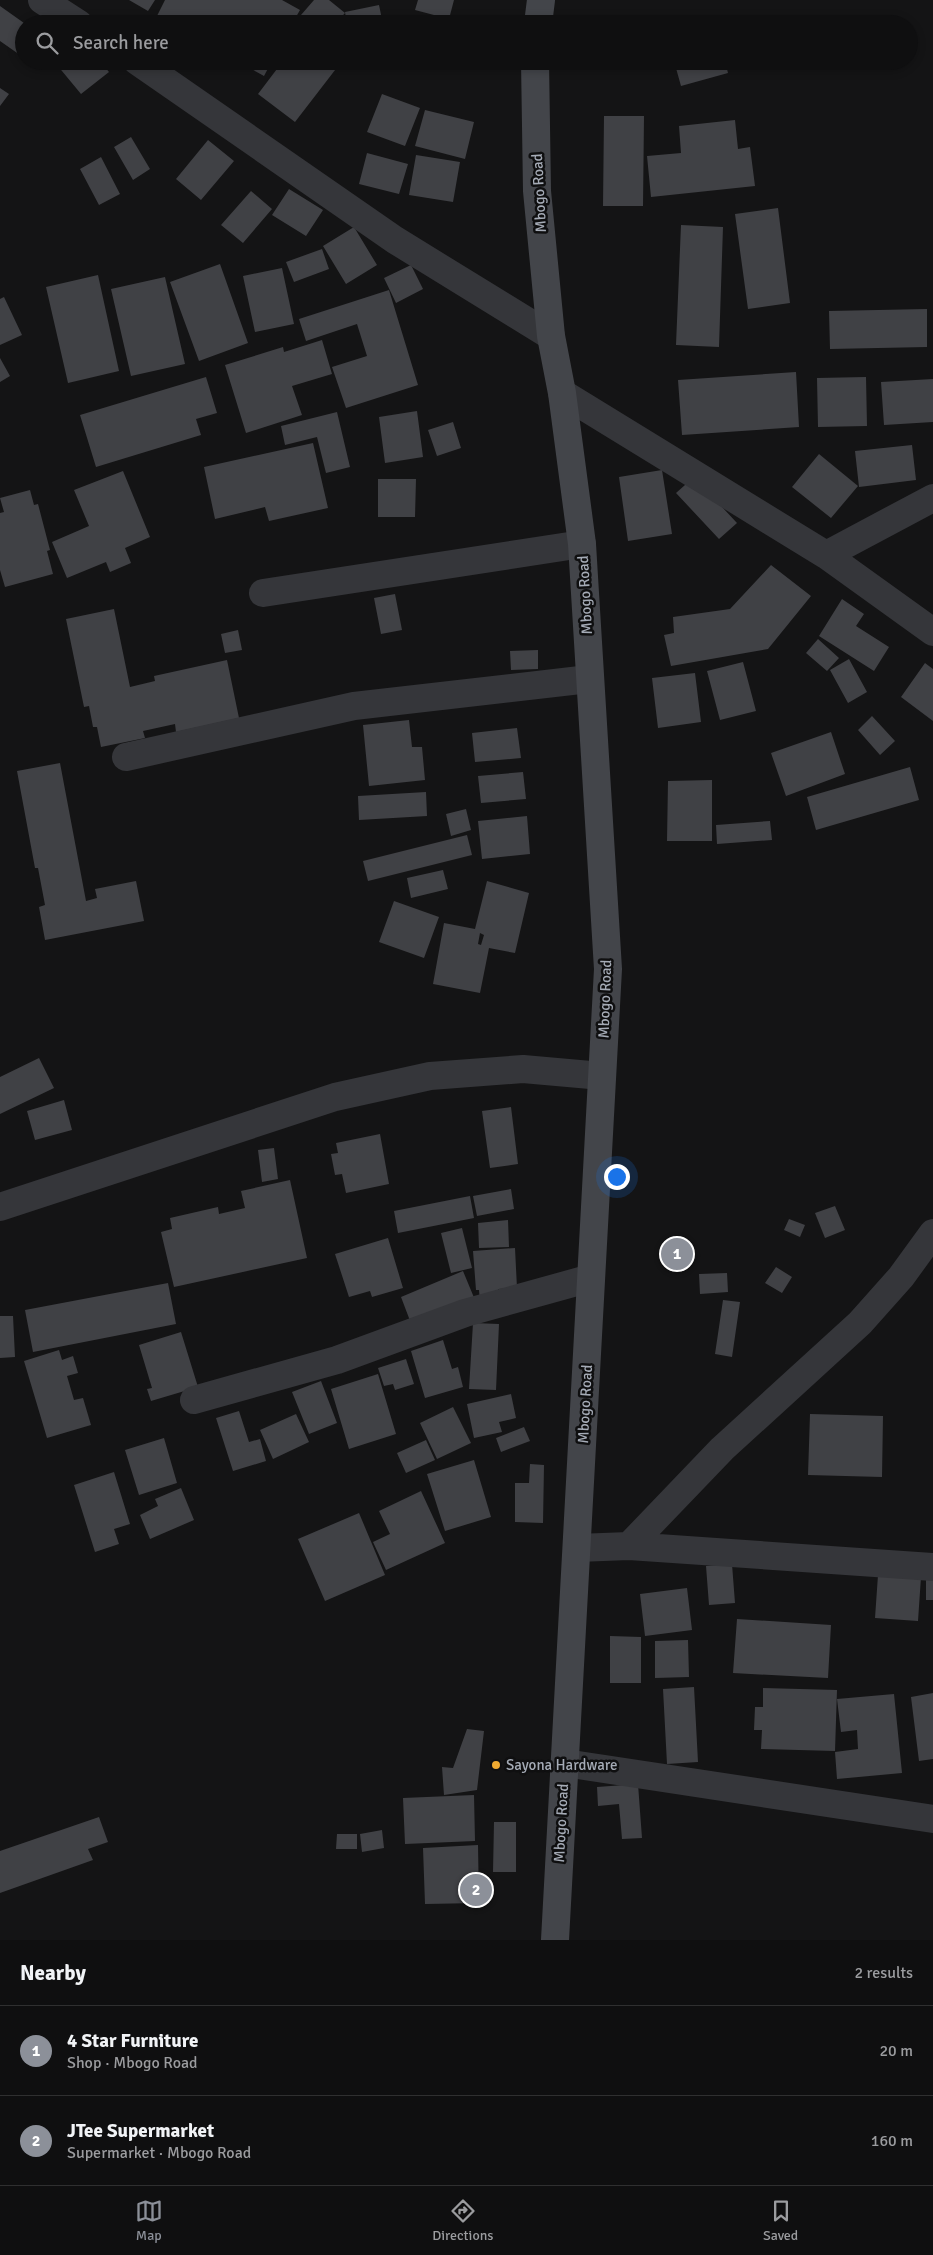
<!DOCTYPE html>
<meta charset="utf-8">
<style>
:root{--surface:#0f0f10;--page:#1d1d1e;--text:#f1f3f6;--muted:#9b9c9f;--line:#2f2f30;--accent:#8c9099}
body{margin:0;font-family:Signika,sans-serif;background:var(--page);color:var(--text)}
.you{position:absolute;left:616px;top:1176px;width:18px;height:18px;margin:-12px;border:4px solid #fff;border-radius:50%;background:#1a73e8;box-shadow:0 0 0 8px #1a73e833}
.badge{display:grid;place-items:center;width:32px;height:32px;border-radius:50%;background:var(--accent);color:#fff;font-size:16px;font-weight:700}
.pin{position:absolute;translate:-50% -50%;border:2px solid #fff;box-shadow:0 1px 5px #0006}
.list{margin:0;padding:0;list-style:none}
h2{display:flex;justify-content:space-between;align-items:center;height:65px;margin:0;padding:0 20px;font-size:21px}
h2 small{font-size:16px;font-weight:400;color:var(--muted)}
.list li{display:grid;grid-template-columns:32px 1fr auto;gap:15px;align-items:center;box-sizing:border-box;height:90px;padding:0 20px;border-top:1px solid var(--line)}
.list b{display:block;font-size:19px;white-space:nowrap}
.list p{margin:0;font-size:16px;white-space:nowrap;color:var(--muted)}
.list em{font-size:16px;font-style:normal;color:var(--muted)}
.icon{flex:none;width:28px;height:28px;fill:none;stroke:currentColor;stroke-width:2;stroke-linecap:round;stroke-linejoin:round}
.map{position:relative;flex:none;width:933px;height:1940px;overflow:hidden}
.search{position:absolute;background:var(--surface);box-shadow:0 2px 8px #0003;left:15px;right:15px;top:15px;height:55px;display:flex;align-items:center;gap:12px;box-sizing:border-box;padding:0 18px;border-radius:28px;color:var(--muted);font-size:19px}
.sheet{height:245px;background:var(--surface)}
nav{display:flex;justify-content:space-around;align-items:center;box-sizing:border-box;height:70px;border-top:1px solid var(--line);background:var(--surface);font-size:14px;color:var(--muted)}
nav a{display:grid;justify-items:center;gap:2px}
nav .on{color:var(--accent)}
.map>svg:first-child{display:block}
</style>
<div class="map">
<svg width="933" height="1940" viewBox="0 0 933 1940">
<rect width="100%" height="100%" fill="#141415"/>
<!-- building -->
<path fill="#404145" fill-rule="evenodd" d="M129,0H155L148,11Z
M165,0H282L300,10L292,24H166L156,18Z
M314,0H329L345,13L335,24H311L301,15Z
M418,0H454L449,19L415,10Z
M379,5L383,24H347L345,12Z
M0,6L24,23V49L20,55L0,41Z
M61,61H100L109,72L81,94L57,65Z
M237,61H272L264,76Z
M283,61H342L295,122L258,94Z
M674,61H725L728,73L681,86Z
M0,88L9,94L0,106Z
M382,94L420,108L405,146L367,132Z
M425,110L474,122L465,159L415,146Z
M604,116H644L643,206H603Z
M735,120L738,149L750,147L755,186L651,197L647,156L681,153L679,126Z
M131,137L150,169L133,180L114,147Z
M208,140L234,161L201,200L176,179Z
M367,153L408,164L399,194L359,184Z
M416,155L460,162L453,202L409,195Z
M101,157L120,194L99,205L80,169Z
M289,189L323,210L306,236L272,215Z
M251,191L272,209L243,243L221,225Z
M778,208L790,303L748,309L735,214Z
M681,225L723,227L719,347L676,345Z
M354,227L377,265L346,284L323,246Z
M322,249L329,269L294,282L286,262Z
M220,264L248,343L199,361L170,282Z
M411,265L423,289L396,303L384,278Z
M282,268L294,324L255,332L243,276Z
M98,275L119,371L68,383L46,287Z
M165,277L185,364L131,376L111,289Z
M389,290L418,385L346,408L332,367L367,356L357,324L306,341L299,319Z
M4,297L22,335L0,345V299Z
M927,309V347L830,349L829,311Z
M322,340L332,374L292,386L302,415L246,433L225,365L283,347L284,352Z
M0,358L10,376L0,382Z
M796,372L799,427L682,435L678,380Z
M206,377L217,413L196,419L201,435L96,467L80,415Z
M866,377L867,426L818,427L817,378Z
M933,379V422L884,425L881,382Z
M417,411L423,457L385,463L379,417Z
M337,412L350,467L326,473L317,437L285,445L281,426Z
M453,422L461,448L437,456L428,430Z
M313,443L328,508L269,521L265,507L215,519L204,467Z
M912,445L916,480L859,487L855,451Z
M819,454L858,486L831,518L792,487Z
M662,470L672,534L628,541L619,477Z
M123,471L150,537L125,548L131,563L110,572L106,562L67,578L52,542L89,526L74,490Z
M694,477L737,523L719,539L676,493Z
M378,479H416L415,517H378Z
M30,490L34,505L38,504L50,550L47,551L53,574L5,587L0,570V513L4,512L0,498Z
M771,565L811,596L768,649L671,666L664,635L674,633L673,617L730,609Z
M395,594L402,630L381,634L374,598Z
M842,599L864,614L856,626L889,647L874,671L819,636Z
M114,609L130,687L155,681L154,676L227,660L239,718L176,732L175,724L143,731L145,738L101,747L97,727H93L89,706L84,707L66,619Z
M238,630L242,650L225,653L221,634Z
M818,639L839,658L827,671L806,653Z
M538,650V669L511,670L510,651Z
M849,659L867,692L848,703L830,670Z
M743,662L756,711L720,720L707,671Z
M925,663L933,669V721L901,697Z
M695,673L701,722L658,728L652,678Z
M872,716L895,741L880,755L858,730Z
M409,720L412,747H422L425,780L369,786L363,725Z
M517,728L521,758L475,762L472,733Z
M831,732L845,774L786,796L771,753Z
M60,763L86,901L97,898L95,889L136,881L144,921L45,940L39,907L45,905L38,868H35L17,771Z
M910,767L919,800L816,830L807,797Z
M523,772L526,799L481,803L478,776Z
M712,780V841H667L668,781Z
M426,792L427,816L359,820L358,796Z
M466,809L471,830L451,836L446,814Z
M527,816L530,854L482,859L478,821Z
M770,821L772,840L717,844L716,825Z
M467,835L472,855L368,881L363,861Z
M443,870L448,889L411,898L407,878Z
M487,881L529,893L515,953L489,948L480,993L433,984L444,923L475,929ZM480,933L484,935L481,945L478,944Z
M394,901L439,917L424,958L379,942Z
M39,1058L54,1088L0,1114V1077Z
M64,1100L72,1130L35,1140L27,1111Z
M511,1107L518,1164L490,1168L482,1111Z
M380,1134L389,1184L346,1193L342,1174L335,1175L331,1154L338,1153L336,1143Z
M274,1148L278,1179L262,1182L258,1150Z
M290,1180L307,1258L174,1287L161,1232L172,1229L170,1218L218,1207L219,1214L245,1208L241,1191Z
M511,1189L514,1209L477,1216L473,1196Z
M470,1196L474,1218L398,1233L394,1211Z
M835,1206L845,1230L825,1238L815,1213Z
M789,1219L805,1225L800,1237L784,1230Z
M508,1220L509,1247L479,1248L478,1223Z
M462,1228L472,1268L451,1273L441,1233Z
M388,1238L403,1288L372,1297L370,1291L349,1297L335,1254Z
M515,1248L517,1288L498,1289L499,1301L480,1302L479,1290H476L473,1251Z
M776,1267L792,1277L782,1293L765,1283Z
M463,1271L475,1300L412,1326L401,1297Z
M727,1273L728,1292L700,1294L699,1274Z
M168,1283L176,1324L33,1352L25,1310Z
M723,1300L740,1302L732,1357L715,1354Z
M0,1316H13L15,1357L0,1358Z
M473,1323L499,1324L496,1390L469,1389Z
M181,1332L198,1387L151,1401L147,1389L152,1388L139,1345Z
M443,1340L452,1369L458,1367L463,1387L425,1398L411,1351Z
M59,1350L62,1360L73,1356L78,1373L67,1376L74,1400L83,1398L91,1425L47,1438L24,1361Z
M406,1359L414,1384L395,1390L393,1384L384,1386L378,1368Z
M378,1374L396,1434L349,1449L331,1389Z
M321,1381L337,1423L309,1434L292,1392Z
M511,1394L516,1418L499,1422L502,1432L474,1438L467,1404Z
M453,1407L471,1443L437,1459L420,1423Z
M239,1411L249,1442L260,1439L266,1461L233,1471L216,1418Z
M296,1414L309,1442L273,1459L260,1430Z
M810,1414L883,1416L882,1477L808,1475Z
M524,1427L530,1441L501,1452L496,1438Z
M164,1438L177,1483L139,1495L125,1450Z
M426,1440L435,1460L406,1473L397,1453Z
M474,1460L491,1517L445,1531L427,1474Z
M530,1464L544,1465L543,1523L515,1522V1483H529Z
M114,1472L130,1524L114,1529L119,1544L95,1552L74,1485Z
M181,1488L194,1520L150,1539L140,1515L158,1506L155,1499Z
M421,1491L445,1543L386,1570L373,1542L390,1534L379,1511Z
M359,1513L385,1575L325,1601L298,1539Z
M732,1564L735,1603L709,1605L706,1566Z
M878,1575L921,1577L918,1621L875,1618Z
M926,1579L933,1580V1600H926Z
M687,1588L692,1630L645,1636L640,1594Z
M737,1619L831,1625L828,1678L733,1673Z
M610,1636L641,1637V1683H610Z
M688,1640L689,1677L655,1678V1641Z
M694,1687L698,1762L667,1764L663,1689Z
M763,1688L837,1690L835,1751L761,1749L762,1730H754L755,1707H763Z
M933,1693V1759L919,1761L911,1697Z
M894,1694L902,1773L837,1779L835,1752L858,1749L857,1730L841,1732L837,1699Z
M467,1729L484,1731L477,1790L444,1795L442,1767L453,1768Z
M638,1784L642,1838L622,1839L619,1804L598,1806L597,1787Z
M474,1795L475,1841L405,1844L403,1798Z
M99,1817L108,1842L88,1849L93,1860L0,1893V1851Z
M494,1822H516V1872H493Z
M382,1830L384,1848L362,1852L360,1834Z
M337,1834H357V1849H336Z
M478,1845L479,1903L425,1904L423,1848Z"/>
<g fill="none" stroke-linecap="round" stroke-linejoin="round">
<!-- street -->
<path stroke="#35363a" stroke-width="28" d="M42,0L79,24
M137,61L395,240L551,336
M562,393L826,555L933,632
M826,555L933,498
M263,593L582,544
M126,757L354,706L589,679
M0,1207L335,1097L430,1076L523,1069L602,1076
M194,1400L337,1360L465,1313L591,1278
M629,1546L722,1449L860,1323L901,1277L933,1233
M577,1548L629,1546L933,1567
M565,1763L933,1819"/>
<!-- secondary -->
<path stroke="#43454a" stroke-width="28" d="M538,24L541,0
M535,61L537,191L551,336L562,393L582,544L608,969L555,1940"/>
</g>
<!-- markers -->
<circle fill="#f0aa31" stroke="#0f0f10" stroke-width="2" cx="496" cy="1765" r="5"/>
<g text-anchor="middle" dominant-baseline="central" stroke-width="5" stroke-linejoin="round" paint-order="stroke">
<!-- street labels -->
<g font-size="15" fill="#a5abb6" stroke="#0f0f10">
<text transform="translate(539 193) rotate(-93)">Mbogo Road</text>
<text transform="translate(585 595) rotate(-93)">Mbogo Road</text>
<text transform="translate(605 999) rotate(-88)">Mbogo Road</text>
<text transform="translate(585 1404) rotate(-87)">Mbogo Road</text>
<text transform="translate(561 1823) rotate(-87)">Mbogo Road</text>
</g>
<!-- poi labels -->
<g font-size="15" fill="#a5abb6" stroke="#0f0f10" text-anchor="start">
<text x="506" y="1765">Sayona Hardware</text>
</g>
</g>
</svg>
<div class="you"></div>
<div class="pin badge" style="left:677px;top:1254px">1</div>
<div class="pin badge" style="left:476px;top:1890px">2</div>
<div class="search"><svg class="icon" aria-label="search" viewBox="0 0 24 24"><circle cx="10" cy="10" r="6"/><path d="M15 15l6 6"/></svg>Search here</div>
</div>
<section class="sheet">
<h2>Nearby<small>2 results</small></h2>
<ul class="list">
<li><span class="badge">1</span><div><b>4 Star Furniture</b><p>Shop · Mbogo Road</p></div><em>20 m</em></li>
<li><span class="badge">2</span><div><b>JTee Supermarket</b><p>Supermarket · Mbogo Road</p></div><em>160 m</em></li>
</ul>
</section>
<nav>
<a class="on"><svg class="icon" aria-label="map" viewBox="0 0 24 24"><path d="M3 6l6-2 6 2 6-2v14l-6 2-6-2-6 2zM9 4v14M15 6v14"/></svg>Map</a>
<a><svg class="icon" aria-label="directions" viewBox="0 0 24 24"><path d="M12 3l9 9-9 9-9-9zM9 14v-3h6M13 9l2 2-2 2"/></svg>Directions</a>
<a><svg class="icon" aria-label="saved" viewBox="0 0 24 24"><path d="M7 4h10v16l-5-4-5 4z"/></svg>Saved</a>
</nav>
